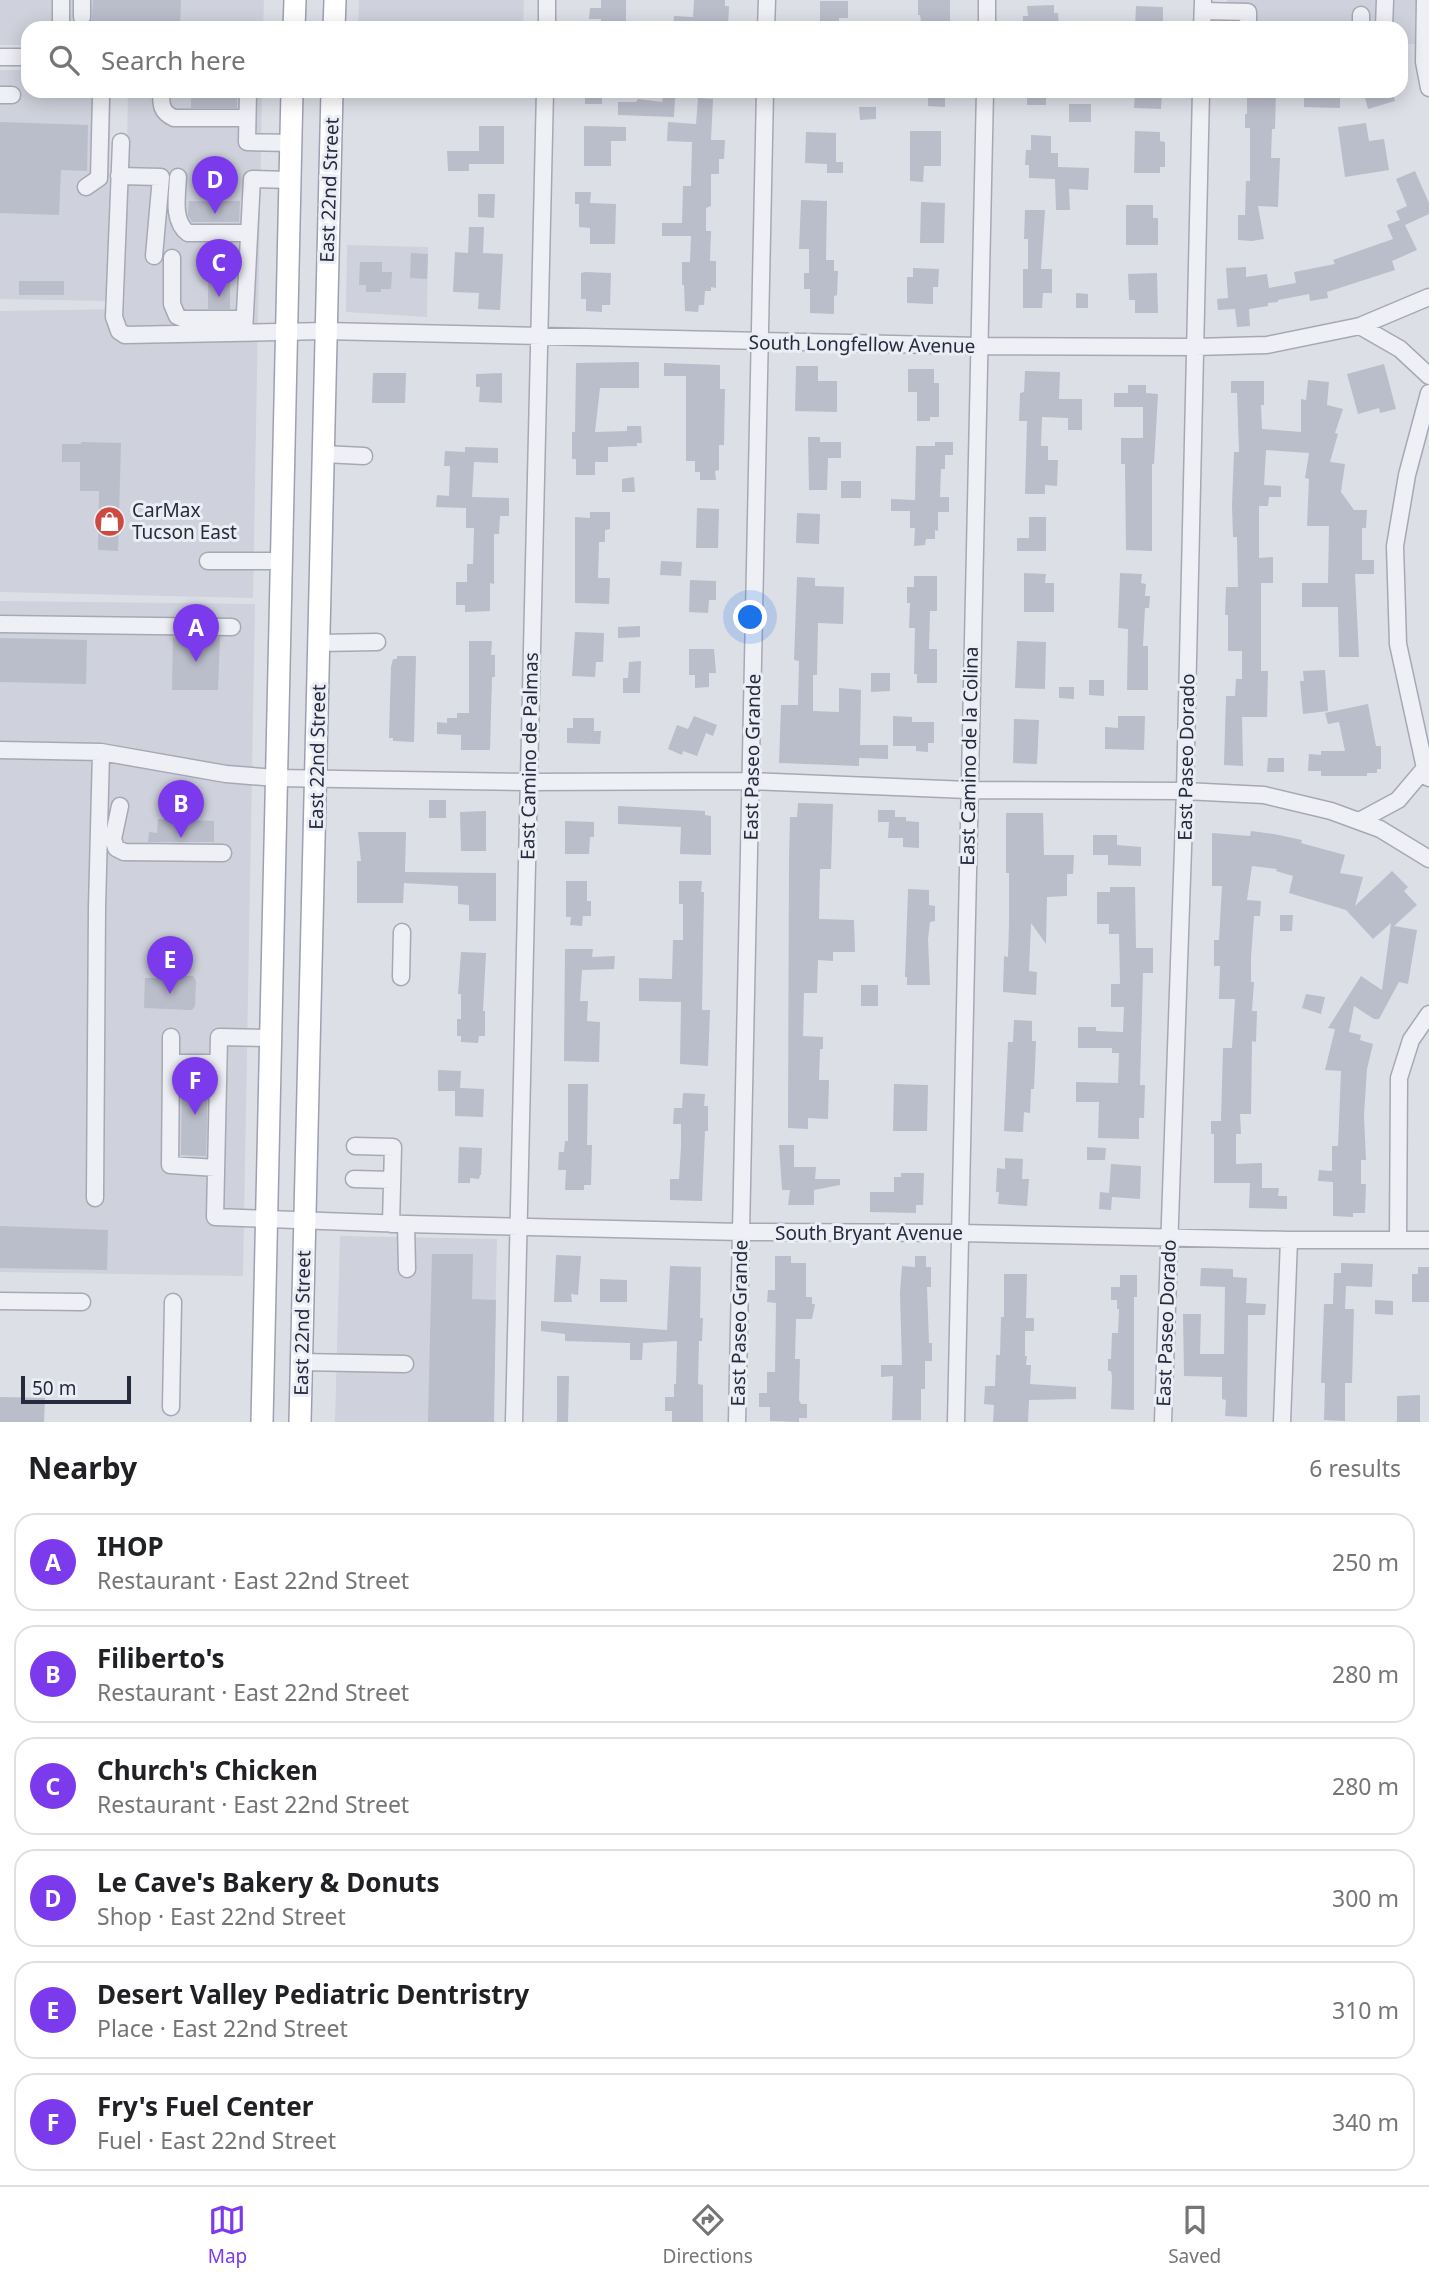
<!DOCTYPE html>
<meta charset="utf-8">
<style>
:root{--surface:#fff;--page:#f2f2f2;--text:#202124;--muted:#757577;--line:#e0e0e0;--accent:#7c3aed}
body{margin:0;font-family:"Noto Sans",sans-serif;background:var(--page);color:var(--text)}
.scale{position:absolute;left:21px;bottom:18px;width:110px;box-sizing:border-box;padding-left:7px;border:4px solid #262a3d;border-top:0;font-size:19px;line-height:24px;white-space:nowrap;color:#262a3d;-webkit-text-stroke:5px #eceef5;paint-order:stroke}
.you{position:absolute;left:751px;top:618px;width:24px;height:24px;margin:-18px;border:5px solid #fff;border-radius:50%;background:#1a73e8;box-shadow:0 0 0 10px #1a73e833}
.badge{display:grid;place-items:center;width:46px;height:46px;border-radius:50%;background:var(--accent);color:#fff;font-size:23px;font-weight:700}
.pin{position:absolute;translate:-50% -58px;filter:drop-shadow(0 2px 4px #0008)}
.pin::after{content:'';position:absolute;top:37px;width:24px;height:21px;background:inherit;clip-path:polygon(0 0,100% 0,50% 100%)}
.list{margin:0;padding:0;list-style:none}
h2{display:flex;justify-content:space-between;align-items:center;height:91px;margin:0;padding:0 28px;font-size:30px}
h2 small{font-size:23px;font-weight:400;color:var(--muted)}
.list li{display:grid;grid-template-columns:46px 1fr auto;gap:21px;align-items:center;box-sizing:border-box;height:98px;margin:0 14px 14px;padding:0 14px;border:2px solid var(--line);border-radius:21px}
.list b{display:block;font-size:26px;white-space:nowrap}
.list p{margin:0;font-size:23px;white-space:nowrap;color:var(--muted)}
.list em{font-size:23px;font-style:normal;color:var(--muted)}
.icon{flex:none;width:38px;height:38px;fill:none;stroke:currentColor;stroke-width:2;stroke-linecap:round;stroke-linejoin:round}
.map{position:relative;flex:none;width:1429px;height:1422px;overflow:hidden}
.search{position:absolute;background:var(--surface);box-shadow:0 4px 18px #0003;left:21px;right:21px;top:21px;height:77px;display:flex;align-items:center;gap:18px;box-sizing:border-box;padding:0 24px;border-radius:21px;color:var(--muted);font-size:26px}
.sheet{height:763px;background:var(--surface)}
nav{display:flex;justify-content:space-around;align-items:center;box-sizing:border-box;height:98px;border-top:2px solid var(--line);background:var(--surface);font-size:19px;color:var(--muted)}
nav a{display:grid;justify-items:center;gap:4px}
nav .on{color:var(--accent)}
.map>svg:first-child{display:block}
</style>
<div class="map">
<svg width="1429" height="1422" viewBox="0 0 1429 1422">
<rect width="100%" height="100%" fill="#dddfe7"/>
<!-- built -->
<path fill="#cfd1dc" d="M0,0H264L263,28H28V45H0Z
M359,0H524L523,28H358Z
M1227,0H1429V44H1408L1407,71H1401V28H1226Z
M0,70H28V91H111L107,301L0,299Z
M128,91H262L253,598L0,592V311L124,309Z
M347,245L428,247L427,317L346,312Z
M0,601L255,604L243,1276L0,1272Z
M340,1236L497,1239L493,1422H335Z"/>
<!-- building -->
<path fill="#babdca" d="M93,0H181L180,28H88L92,18Z
M601,0H626V28H601V19H589L590,8H601Z
M694,0H725V6H729L728,28H673L674,16L693,17Z
M918,0H950V28H922L920,15H918Z
M820,1H848V18H839V28H820Z
M1054,5V13H1058L1059,28H1023V16H1028L1027,6Z
M1136,6L1163,7V28H1135Z
M191,91H237V108H191Z
M585,91H602V104H585Z
M928,91H945V107L928,106Z
M1027,91H1046V105H1027Z
M1135,91H1162L1161,109L1134,108Z
M1247,91H1276L1275,129H1272L1271,158H1280L1278,207L1258,206L1264,239L1252,241L1238,240V215H1245L1246,181H1250V128H1245V114H1247Z
M1304,91H1340V108L1304,107Z
M1363,91H1392L1395,101L1368,109Z
M663,97L675,98L674,117L618,115V102H636L638,99L662,102Z
M698,98L713,99L711,140H725L724,159H719V174H711V206L706,208V231H711L710,261H716V288L711,287V291H705L704,305H699L698,312L685,311L684,285H682V262H690L691,236H662V223H682L683,186H691L692,142L667,141L668,122L696,124Z
M1069,104H1091V122H1069Z
M859,107H876V119L860,120Z
M0,122L88,125L87,171L61,170L59,215L0,213Z
M1366,123L1369,141L1384,139L1389,170L1345,177L1338,127Z
M479,126H504V164H469V171H448L447,151H479Z
M584,126L626,127V141H611V166H584Z
M910,131H941V166H924L923,182L910,181Z
M1135,131L1160,132V141L1165,142V167H1160V173H1134Z
M806,132L836,133V162H843V173H827V164L805,163Z
M1031,135L1051,136V153H1058V167L1089,168L1088,190L1069,189L1070,210H1056L1055,179L1029,178V165H1025L1026,150H1031Z
M1415,171L1429,203V214L1405,225L1417,250L1392,261L1395,270L1327,292L1328,298L1310,301L1309,294L1278,300V302L1268,303V306L1249,309L1250,326L1237,327L1235,309L1218,310L1217,299L1228,298L1226,268L1246,267V277L1267,274L1269,288L1296,283L1294,272L1335,264L1333,260L1393,239L1387,225L1400,220L1396,211L1407,206L1396,179Z
M575,192H591L590,203L616,204L615,244H590V228L579,227V204H575Z
M478,194H495L494,218L478,217Z
M801,200L827,201L826,260H834V271H838L837,295L834,296V314L810,313V289H804V273H809V249H799Z
M189,201H240L239,222H192L188,215Z
M921,202L945,203L944,243H920Z
M1126,205H1153V218H1158V245H1126Z
M1025,210H1045L1041,269H1052V293H1043L1042,308H1023V269H1028V239H1024Z
M469,227H484L483,253L503,254L500,310L478,309L479,293L453,292L455,252L468,253Z
M411,253L428,254L427,279L410,278Z
M360,262H382V272H392L391,289H381V292H366V285H359Z
M913,268L939,269L938,287H933V304L907,303V277H913Z
M585,272L611,273L610,305H602V312L586,311V299H581V273Z
M1157,273L1158,313H1135V300H1129L1128,274Z
M19,281H64V295H19Z
M208,281H230V309H208Z
M1076,293L1088,294V308H1076Z
M639,362V388H600L595,432L627,431V426H641L642,443H637V446L608,447V462H595V475H576V459H572V432H575L576,363Z
M664,363L720,365V389H725L724,445H719V470L715,471L716,480H700V472H695V461H686V376H664Z
M1384,364L1396,409L1380,413L1379,408L1358,414L1347,374Z
M796,366H818V381H837V412L795,411Z
M908,369H934V383H939V417H930V421H917V392H908Z
M1025,371L1060,372L1059,399H1082V430H1068V418L1042,417L1041,446H1048V460H1058L1057,486L1045,485V494H1025L1027,421H1019L1020,393L1024,392Z
M373,373H406L405,403H372Z
M502,373V403L479,402L480,387H476V374Z
M1308,380L1329,382L1327,405L1343,409L1335,433L1338,434L1330,462L1345,464L1341,492L1354,510H1367L1366,528H1362V560H1374V574H1355L1359,657H1339L1338,607H1302V583H1328L1329,526H1307L1309,479L1305,478L1309,453L1266,450L1264,485L1281,486V497H1269L1268,506H1259V558L1273,557V583H1261V671H1268L1267,717H1242L1243,766L1224,765L1226,696H1235L1236,679H1242V651H1228V615H1225L1226,587H1238L1237,537H1233L1232,505L1234,452H1239L1237,393H1231V381H1264V405H1261L1262,429L1301,432V399L1306,400Z
M1128,385H1146V393L1158,394L1154,464H1152V551L1126,550L1125,464H1121V438H1143V407H1114V393H1128Z
M808,437H820V442H841V458H828L827,490H809Z
M81,442L121,443L118,551L98,550L99,491H80V462H62V444H81Z
M935,442H953V455H945V469H941L940,497H949V512H938V531L935,530V539H926L925,545L914,546L915,528H910V511H891V499L915,500L916,446H935Z
M465,447L498,448V463L474,462L472,497L509,498V516H500L499,534H494V584L490,583V611L465,612V605H456V582H467V564H473L474,528H466V508L436,507L437,495L449,496L450,466H444L445,451L465,452Z
M634,477L635,492H622V479Z
M841,481H861V498H841Z
M697,508L719,509L718,548H696Z
M590,512H610V529L605,530V542H599L598,578H610L609,604L575,603V517L590,518Z
M797,513L820,514L819,544L796,543Z
M1029,517H1046V551H1017V538H1029Z
M661,561L682,562L681,576L660,575Z
M1024,573L1046,574L1045,583H1054V612H1024Z
M1120,573L1142,574L1141,583L1146,584L1145,596H1150L1149,608H1145L1143,646H1148V690H1127L1128,629L1118,628Z
M914,576H937V611H930L929,649H937V683H917V674H914L915,628H909L910,603H907V587H914Z
M797,577L815,578V586L844,587L843,624L818,623L817,675H813V711L839,712V688L861,690L860,745H888V759L859,758V766L779,763L781,705H798L799,661L794,660Z
M690,580L716,581V600H709L708,613L689,612Z
M640,626V637L618,638V627Z
M575,632L604,633L603,662H596L595,677L572,676Z
M173,637H220L218,690H172Z
M0,638L87,640L86,684L0,682Z
M469,641H492L491,655H495V677H492L490,750H461V735L437,734V722L447,723V718H457V713H469Z
M1017,641L1046,642L1045,689L1015,688Z
M689,649H714L716,673H709V687L695,688V675H689Z
M397,656H416L414,742L393,741V738H389L391,667L393,659H397Z
M641,661L640,693H623V678H628L629,662Z
M1325,670L1328,711L1303,714L1300,681H1304L1303,671Z
M871,673H890V691L871,692Z
M1089,680H1104V696L1089,695Z
M1059,687H1074V699L1059,698Z
M1368,704L1376,746H1381V769H1377V773H1367V776H1321V771H1308L1309,754L1321,755V751H1345L1339,722L1328,724L1325,713Z
M694,716L717,725L713,736L706,733L697,756L683,751L682,755L668,749L677,725L688,729Z
M893,716L912,717V722H934V743H928V752L916,751V746H893Z
M1118,716H1145L1144,750L1105,749V727L1118,728Z
M573,718H594V731H601L600,744L567,743V728H573Z
M1014,719L1039,720L1037,764L1013,763Z
M1268,758H1284V772H1267Z
M429,800H446V818H429Z
M798,803L833,804L831,869H820L819,919L854,920L855,952H833V961L818,960L817,993H804L803,1036L823,1037V1049H820L819,1080H829L828,1119L808,1118V1129L788,1128L789,859L790,817H797Z
M618,806L705,811V815L711,816V855L680,854L681,827L618,824Z
M878,810H895V817H906V821L919,822V848L903,847V838H888L889,822H878Z
M486,811V851H461L460,812Z
M1006,813H1043L1044,855H1074L1073,874H1067V896L1047,897L1046,944L1031,923L1029,971L1037,972L1036,995L1003,992L1004,956L1008,957L1009,925V873H1006Z
M158,819L214,821V842H148L149,832L157,833Z
M565,821L594,822V837H590L589,854H565Z
M1251,831L1274,834L1302,840L1301,843L1345,855L1340,873L1363,877L1355,906L1392,871L1408,887L1404,891L1417,905L1394,926L1417,930L1408,984L1399,982L1379,1019H1374L1354,1006L1349,1032L1361,1035L1360,1040L1373,1044L1367,1069L1364,1115L1366,1160H1361V1184H1366L1365,1213H1353V1217L1333,1216V1182L1318,1181L1319,1170L1332,1171V1146H1338L1341,1071L1325,1070L1335,1029L1328,1028L1361,976L1382,990L1391,923L1373,939L1346,910L1289,893L1293,876L1276,871L1277,869L1252,866L1247,900L1261,901L1260,916H1254L1251,958V982H1254L1252,1011H1257L1256,1042L1252,1041L1251,1114H1240L1241,1134H1236V1164L1262,1163V1188H1279L1278,1196H1287V1209L1249,1208L1250,1183H1214V1134H1211V1121H1221L1223,1048H1232L1235,999H1219L1220,966H1214V940H1219L1222,886H1212V833L1250,836Z
M358,832H406L405,872L496,873V921H469V905L458,904V886L404,883L403,903H357V861H361Z
M1093,835H1117V845L1141,847V866L1108,865V855H1093Z
M566,881H587V901H591V916H583L582,926L570,925L571,917H566Z
M679,881H702L701,892H704L702,1010H710L708,1066L680,1064L681,1002L639,1001V978L672,979L673,940H683V904H679Z
M1110,887H1135L1136,948H1153V973H1143L1140,1085H1145L1144,1118H1139V1139L1098,1138L1099,1102H1076V1082L1118,1083L1119,1053H1112V1048H1078V1027H1096V1031L1123,1032L1124,1007H1111V984H1120L1119,934H1109V924H1097V892H1110Z
M908,889L929,890V905L935,906V921L930,922L928,939L930,985H907V977H905Z
M1280,915H1293L1292,931H1280Z
M565,949H593L592,957L615,956L614,969L582,970L580,1001H588L587,1021L600,1022L599,1062L564,1061Z
M461,952L486,953L483,1011H485V1036H479L478,1043L461,1042V1036H457V1019H461V994H458Z
M162,976H193L196,981L195,1006L192,1010L144,1008L145,978H162Z
M861,985H878V1006H861Z
M1306,994L1325,997L1321,1014L1302,1008Z
M1014,1020L1032,1021V1041H1036L1034,1089H1031L1030,1113L1024,1112L1023,1132L1004,1131L1008,1042H1013Z
M438,1070L461,1071L460,1088L484,1089L483,1117L455,1116V1091H438Z
M182,1074H208L206,1156L181,1155Z
M568,1084H588L587,1145H592L591,1185H584V1190H565L566,1170H558L559,1152H564L565,1141H568Z
M894,1084L928,1085L927,1131H893Z
M683,1093L705,1094L704,1106H708V1131H705L702,1201L670,1200V1179H679L681,1147V1124H673L674,1108H682Z
M779,1145H794V1167H816L815,1179H840V1185L814,1190V1205H788L790,1190H782Z
M459,1147L482,1148L481,1175H480L479,1179L470,1178V1183H458Z
M1087,1147L1106,1148L1105,1160H1087Z
M1005,1158L1023,1159L1022,1179H1029L1027,1206L998,1204L999,1192H996L997,1168L1005,1169Z
M1111,1164L1141,1166L1140,1199L1112,1197L1111,1210L1099,1209L1100,1192L1109,1193Z
M901,1173H924L923,1205H916V1213L870,1212V1192H894V1177H901Z
M0,1226L108,1230L107,1270L0,1268Z
M432,1254H473L472,1299L496,1300L494,1422H428Z
M556,1255L581,1256L578,1295L571,1294L572,1302H554Z
M775,1256H791V1263H806V1297H812V1304H815L812,1319H796L795,1359H800L799,1400L801,1404H807V1418H799V1422L770,1421V1407H759V1393H767V1372H775L776,1303L767,1302L768,1290H775Z
M915,1256H926V1267H931V1287H927L929,1343H932V1361H925V1389H921V1420H892L893,1376L881,1377V1365H902L900,1293L902,1266L915,1267Z
M1341,1263L1373,1264L1372,1287L1346,1286L1345,1309H1354L1352,1383H1345V1421L1324,1420L1325,1383H1321L1324,1304H1333L1334,1273H1341Z
M670,1266L701,1267L700,1318H703L702,1341H699L698,1384L703,1385V1422H672V1411H665V1397H674V1384H676L677,1341L643,1343L642,1360H630V1343L565,1341V1334L541,1331V1321L667,1330Z
M1418,1267H1429V1302H1412V1274H1418Z
M1201,1268L1233,1269V1277L1247,1278L1246,1303L1266,1304L1265,1315H1248L1247,1417L1225,1416L1226,1400L1222,1399V1377L1184,1376L1183,1314H1201L1200,1354H1224L1225,1287L1200,1286Z
M1004,1274H1027L1026,1318H1034V1331H1025V1356H1027L1026,1365H1031L1030,1384L1076,1387V1399L1029,1400L1028,1422H993L994,1405L984,1404L985,1386H995L996,1355H1000L1001,1317H1004Z
M1120,1275H1137V1297H1134V1410L1111,1409L1112,1377L1111,1371H1108V1359H1111L1112,1333H1118L1119,1309H1117V1300H1111V1287H1120Z
M600,1279L627,1280V1302H600Z
M1375,1300L1393,1301V1315L1375,1314Z
M557,1376H569L568,1422H557Z
M1420,1395V1422H1397V1396Z
M0,1397L45,1398L44,1422H0Z"/>
<g fill="none" stroke-linecap="round" stroke-linejoin="round">
<defs>
<path id="minor" d="M1425,0L1424,62L1429,88
M1203,11L1248,12V28
M82,17V0
M61,28V0
M547,28V0
M766,28L767,0
M987,28V0
M1202,28L1203,2
M1361,28V15
M1384,28L1385,0
M0,57H28
M161,91C161,105 161,112 174,118H247
M248,91L247,142L291,143
M0,95H12
M121,142L114,317L119,331L125,335L325,331L979,346L1195,347L1267,345L1360,326L1429,297
M119,176L161,177L154,256
M178,177C177,196 172,221 188,233H249
M86,187L99,178L101,98
M172,258V304L177,316L184,319H244
M1360,326L1400,349L1429,376
M244,332L252,179L290,180
M1429,393L1407,475L1395,546L1398,644L1425,768L1429,778
M323,454L364,456
M208,561H281
M0,624L232,627
M319,643L377,642
M0,750L101,752L226,774L277,778L528,782L751,781L968,790L1185,791L1264,795L1331,811L1380,829L1429,859
M120,806L113,839L116,848L124,852L223,853
M1359,821L1398,800L1425,768
M401,977L402,932
M171,1037V1063H218
M271,1038L219,1037L215,1217L406,1224L741,1232L961,1233L1289,1240H1429
M171,1063L170,1165L216,1168
M355,1146L393,1147L391,1224
M354,1179L392,1180
M95,1198L97,908L101,752
M406,1224L407,1269
M1398,1239L1399,1078L1411,1040L1429,1014
M0,1301L82,1302
M301,1362L405,1364
M171,1407L173,1302
M514,1422L545,91
M737,1422L765,91
M956,1422L985,91
M1163,1422L1185,791L1201,91
M1282,1422L1289,1240"/>
<path id="major" d="M294,28L295,0
M334,28L335,0
M262,1422L292,91
M300,1422L332,91"/>
</defs>
<!-- minor casing -->
<use href="#minor" stroke="#a6a9b4" stroke-width="19"/>
<!-- major casing -->
<use href="#major" stroke="#9ca0b2" stroke-width="24"/>
<!-- minor -->
<use href="#minor" stroke="#eff0f5" stroke-width="16"/>
<!-- major -->
<use href="#major" stroke="#fff" stroke-width="21"/>
</g>
<!-- icons -->
<defs>
<symbol id="shop-disc" viewBox="-11 -11 22 22"><circle r="9.5" fill="#cd4a40" stroke="#eceef5"/><path d="M-5-2.5h2.3a2.7 3.5 0 0 1 5.4 0H5L5.5 6h-11ZM-1.5-2.5h3a1.5 2.3 0 0 0-3 0Z" fill="#fff"/></symbol>
</defs>
<g fill-rule="evenodd">
<use href="#shop-disc" x="92" y="504" width="35" height="35"/>
</g>
<g text-anchor="middle" dominant-baseline="central" stroke-width="6" stroke-linejoin="round" paint-order="stroke">
<!-- street labels -->
<g font-size="19" fill="#262a3d" stroke="#eceef5">
<text transform="translate(329 190) rotate(-88)">East 22nd Street</text>
<text transform="translate(862 344) rotate(1)">South Longfellow Avenue</text>
<text transform="translate(529 756) rotate(-89)">East Camino de Palmas</text>
<text transform="translate(969 756) rotate(-89)">East Camino de la Colina</text>
<text transform="translate(317 757) rotate(-89)">East 22nd Street</text>
<text transform="translate(752 757) rotate(-89)">East Paseo Grande</text>
<text transform="translate(1186 757) rotate(-89)">East Paseo Dorado</text>
<text x="869" y="1233">South Bryant Avenue</text>
<text transform="translate(302 1323) rotate(-89)">East 22nd Street</text>
<text transform="translate(739 1323) rotate(-89)">East Paseo Grande</text>
<text transform="translate(1166 1323) rotate(-88)">East Paseo Dorado</text>
</g>
<!-- poi labels -->
<g font-size="19" fill="#262a3d" stroke="#eceef5" text-anchor="start">
<text x="132" y="510">CarMax<tspan x="132" dy="22">Tucson East</tspan></text>
</g>
</g>
</svg>
<div class="scale">50 m</div>
<div class="you"></div>
<div class="pin badge" style="left:196px;top:662px">A</div>
<div class="pin badge" style="left:181px;top:838px">B</div>
<div class="pin badge" style="left:219px;top:297px">C</div>
<div class="pin badge" style="left:215px;top:214px">D</div>
<div class="pin badge" style="left:170px;top:994px">E</div>
<div class="pin badge" style="left:195px;top:1115px">F</div>
<div class="search"><svg class="icon" aria-label="search" viewBox="0 0 24 24"><circle cx="10" cy="10" r="6"/><path d="M15 15l6 6"/></svg>Search here</div>
</div>
<section class="sheet">
<h2>Nearby<small>6 results</small></h2>
<ul class="list">
<li><span class="badge">A</span><div><b>IHOP</b><p>Restaurant · East 22nd Street</p></div><em>250 m</em></li>
<li><span class="badge">B</span><div><b>Filiberto's</b><p>Restaurant · East 22nd Street</p></div><em>280 m</em></li>
<li><span class="badge">C</span><div><b>Church's Chicken</b><p>Restaurant · East 22nd Street</p></div><em>280 m</em></li>
<li><span class="badge">D</span><div><b>Le Cave's Bakery &amp; Donuts</b><p>Shop · East 22nd Street</p></div><em>300 m</em></li>
<li><span class="badge">E</span><div><b>Desert Valley Pediatric Dentristry</b><p>Place · East 22nd Street</p></div><em>310 m</em></li>
<li><span class="badge">F</span><div><b>Fry's Fuel Center</b><p>Fuel · East 22nd Street</p></div><em>340 m</em></li>
</ul>
</section>
<nav>
<a class="on"><svg class="icon" aria-label="map" viewBox="0 0 24 24"><path d="M3 6l6-2 6 2 6-2v14l-6 2-6-2-6 2zM9 4v14M15 6v14"/></svg>Map</a>
<a><svg class="icon" aria-label="directions" viewBox="0 0 24 24"><path d="M12 3l9 9-9 9-9-9zM9 14v-3h6M13 9l2 2-2 2"/></svg>Directions</a>
<a><svg class="icon" aria-label="saved" viewBox="0 0 24 24"><path d="M7 4h10v16l-5-4-5 4z"/></svg>Saved</a>
</nav>
